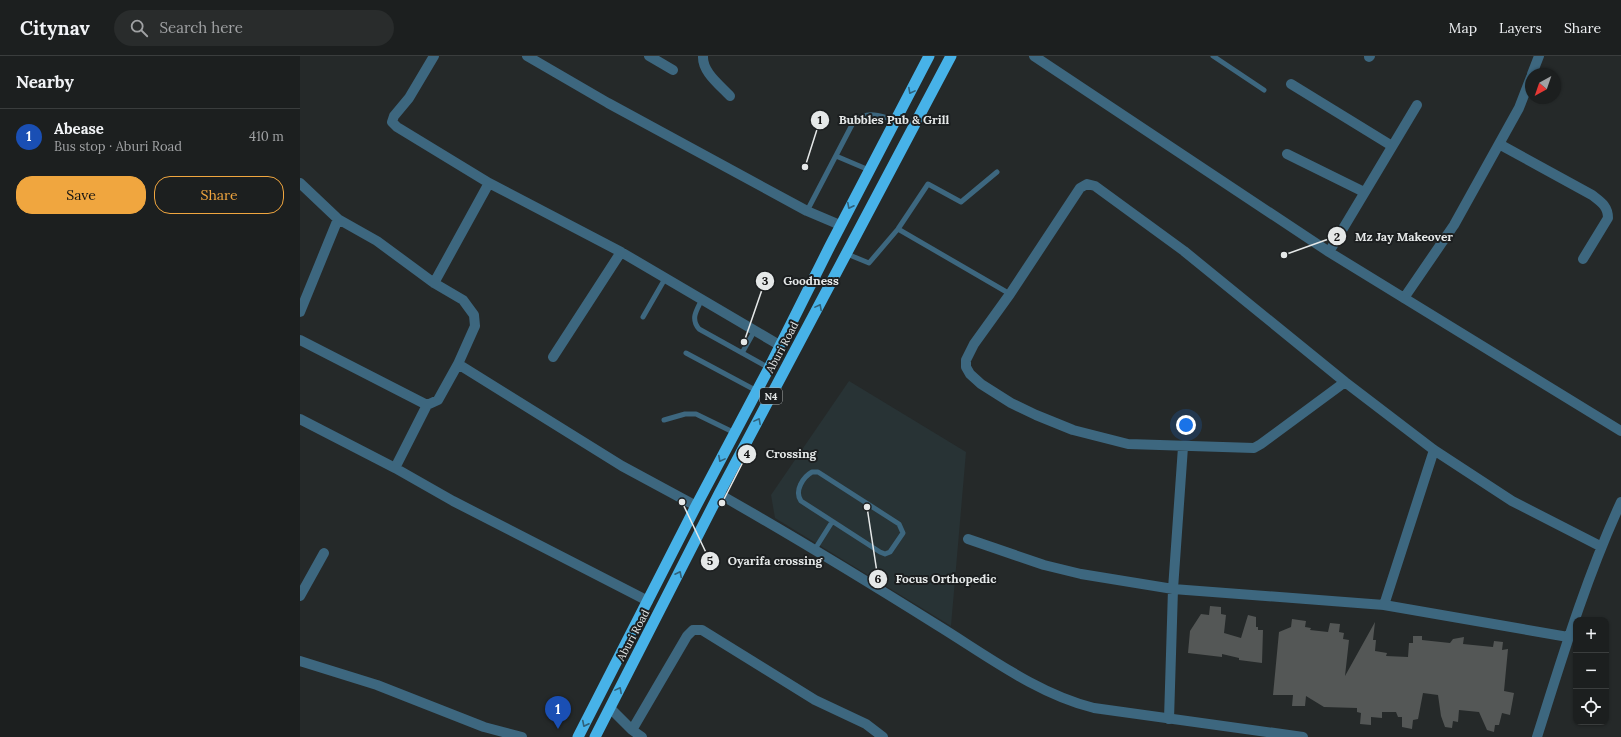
<!DOCTYPE html>
<meta charset="utf-8">
<style>
:root{--surface:#1c1f1f;--page:#292c2c;--text:#f1f3f6;--muted:#a0a2a4;--line:#3a3d3d;--accent:#f0a63f}
body{margin:0;font-family:Lora,serif;background:var(--page);color:var(--text)}
.controls{position:absolute;right:12px;bottom:12px;display:grid;overflow:hidden;border-radius:8px;box-shadow:0 1px 3px #0004}
.controls button{width:36px;height:36px;display:grid;place-items:center;padding:0;border:0;border-bottom:1px solid var(--line);background:var(--surface);color:var(--text);font:20px sans-serif}
.compass{position:absolute;left:1225px;top:12px;width:36px;height:36px;border-radius:50%;background:var(--surface);box-shadow:0 1px 3px #0004;rotate:220deg}
.you{position:absolute;left:886px;top:369px;width:14px;height:14px;margin:-10px;border:3px solid #fff;border-radius:50%;background:#1a73e8;box-shadow:0 0 0 6px #1a73e833}
.badge{display:grid;place-items:center;width:26px;height:26px;border-radius:50%;background:var(--accent);color:#fff;font-size:13px;font-weight:700}
.pin{position:absolute;translate:-50% -33px;filter:drop-shadow(0 1px 2px #0008)}
.pin::after{content:'';position:absolute;top:21px;width:14px;height:12px;background:inherit;clip-path:polygon(0 0,100% 0,50% 100%)}
.list{margin:0;padding:0;list-style:none}
h2{display:flex;justify-content:space-between;align-items:center;height:52px;margin:0;padding:0 16px;font-size:17px}
h2 small{font-size:13px;font-weight:400;color:var(--muted)}
.list li{display:grid;grid-template-columns:26px 1fr auto;gap:12px;align-items:center;box-sizing:border-box;height:56px;padding:0 16px;border-top:1px solid var(--line)}
.list b{display:block;font-size:15px;white-space:nowrap}
.list p{margin:0;font-size:13px;white-space:nowrap;color:var(--muted)}
.list em{font-size:13px;font-style:normal;color:var(--muted)}
.actions{display:flex;gap:8px;padding:12px 16px}
.actions a{flex:1;padding:9px 0;border:1px solid var(--accent);border-radius:16px;text-align:center;font-size:14px;color:var(--accent)}
.actions .main{background:var(--accent);color:#111}
.icon{flex:none;width:22px;height:22px;fill:none;stroke:currentColor;stroke-width:2;stroke-linecap:round;stroke-linejoin:round}
.map{position:relative;flex:none;width:1321px;height:681px;overflow:hidden}
header{display:flex;align-items:center;gap:24px;box-sizing:border-box;height:56px;padding:0 20px;background:var(--surface);border-bottom:1px solid var(--line)}
header strong{font-size:19px}
nav{display:flex;gap:22px;margin-inline-start:auto;font-size:14px}
.search{width:280px;height:36px;background:var(--page);display:flex;align-items:center;gap:10px;box-sizing:border-box;padding:0 14px;border-radius:22px;color:var(--muted);font-size:15px}
main{display:flex}
aside{flex:1;background:var(--surface)}
.map>svg:first-child{display:block}
</style>
<header>
<strong>Citynav</strong>
<div class="search"><svg class="icon" aria-label="search" viewBox="0 0 24 24"><circle cx="10" cy="10" r="6"/><path d="M15 15l6 6"/></svg>Search here</div>
<nav><a>Map</a><a>Layers</a><a>Share</a></nav>
</header>
<main>
<aside>
<h2>Nearby<small></small></h2>
<ul class="list">
<li><span class="badge" style="background:#1a4fb4">1</span><div><b>Abease</b><p>Bus stop · Aburi Road</p></div><em>410 m</em></li>
</ul>
<div class="actions"><a class="main">Save</a><a>Share</a></div>
</aside>
<div class="map">
<svg width="1321" height="681" viewBox="0 0 1321 681">
<rect width="100%" height="100%" fill="#252929"/>
<!-- built -->
<path fill="#283335" d="M549,325L666,396L651,570L475,462L471,439Z"/>
<!-- building -->
<path fill="#545756" d="M910,550L921,551V558L926,559L924,577L941,582L948,559L956,561V571H958V574H963L962,607L939,604V602L922,598V601L888,597L890,575L901,558L909,559Z
M992,563L1006,565L1005,571L1011,572L1010,574L1028,576L1030,567L1040,568L1039,576L1044,577L1043,583L1049,584L1045,620L1075,566L1073,584H1076L1075,595L1087,597L1086,600L1108,601L1109,587H1113V580H1122V584L1150,587L1153,583L1164,581L1163,588L1193,591L1194,585L1203,586L1202,594L1208,593L1204,635L1214,637L1210,659L1202,657L1199,669H1195L1194,676L1187,674L1179,656L1159,654L1158,666L1153,665L1152,672L1145,671L1141,660L1138,639L1123,637L1118,663L1113,664L1112,673L1102,671V661H1098L1096,656H1082V662L1071,661V669L1060,668L1061,657L1057,656V652L1024,651L1006,640L1005,650H992L993,639H973L979,576L991,571Z"/>
<g fill="none" stroke-linecap="round" stroke-linejoin="round">
<!-- service -->
<path stroke="#3d677f" stroke-width="5" d="M913,0L964,34
M536,100L569,114
M507,155L554,65C569,54 579,60 595,64
M598,173L710,238
M547,198L569,207L598,173L628,128L661,146L697,116
M402,243C397,254 390,262 399,273L469,312
M343,261L366,221
M386,297L457,335
M442,297L455,274
M364,364L385,358H396L435,377
M512,416H518L599,468L603,477L590,496L585,498L580,496L501,445C494,435 503,421 512,416Z
M515,493L532,466"/>
<!-- minor -->
<path stroke="#3d677f" stroke-width="10" d="M134,0L109,42L94,60L92,66L97,71L189,127L321,196L481,290
M227,0L308,47L507,155L540,169
M349,0L373,14
M403,0C402,16 420,29 430,40
M734,0L1029,196L1321,375
M1069,1L1070,0
M1232,18L1239,0
M991,28L1092,90
M1199,88L1292,139C1301,146 1308,150 1308,162L1283,203
M987,98L1064,136
M0,127L38,163L77,185L134,227L163,244L174,259L175,270L158,308L322,410L396,450
M1029,196L1117,49
M134,227L189,127
M1104,242L1154,169L1219,52L1231,21
M0,256L38,163
M0,284L127,349L138,344L158,308
M253,301L321,196
M1045,326L961,388L954,392L828,388L773,374L736,359L711,347L681,328L670,318L666,311V304L674,288L710,238L780,132L787,128L795,130L884,195L1045,326L1134,394L1212,445L1300,490
M127,349L95,412L153,445L348,545
M0,363L95,412
M668,483L744,509L781,518L873,533L1084,549L1268,581
M0,540L24,497
M1084,549L1134,394
M0,605L77,629L184,671L222,681
M310,652L332,674L342,681
M869,663L873,533L883,391
M332,674L387,580L393,574H402L515,644L566,668L583,681
M1237,681C1262,602 1286,522 1321,446"/>
<!-- tertiary -->
<path stroke="#3d677f" stroke-width="10" d="M419,438C493,480 565,524 637,569C686,599 737,638 794,652L1003,681"/>
<!-- trunk -->
<path stroke="#47b2e8" stroke-width="11" d="M278,681L396,450L469,312L530,190L629,0
M295,681L419,438L651,0"/>
</g>
<!-- one-way arrows -->
<defs><path id="oneway-chevron" d="M-2-3.5L2.5 0L-2 3.5" fill="none" stroke-width="1.6" stroke-linecap="round" stroke-linejoin="round"/></defs>
<g stroke="#2f617a">
<use href="#oneway-chevron" transform="translate(611 35) rotate(118)"/>
<use href="#oneway-chevron" transform="translate(550 150) rotate(117)"/>
<use href="#oneway-chevron" transform="translate(519 251) rotate(-62)"/>
<use href="#oneway-chevron" transform="translate(458 365) rotate(-62)"/>
<use href="#oneway-chevron" transform="translate(421 403) rotate(118)"/>
<use href="#oneway-chevron" transform="translate(379 518) rotate(-63)"/>
<use href="#oneway-chevron" transform="translate(319 634) rotate(-62)"/>
<use href="#oneway-chevron" transform="translate(285 668) rotate(117)"/>
</g>
<g text-anchor="middle" dominant-baseline="central" stroke-width="4" stroke-linejoin="round" paint-order="stroke">
<!-- shield labels -->
<rect fill="#1c1f20" stroke="#a9acac" stroke-width="1" x="460" y="332" width="22" height="16" rx="3"/>
<g font-size="10" font-weight="bold" fill="#e5e8e8">
<text x="471" y="340">N4</text>
</g>
<!-- street labels -->
<g font-size="11" fill="#e5e8e8" stroke="#1c1f20">
<text transform="translate(482 291) rotate(-62)">Aburi Road</text>
<text transform="translate(333 579) rotate(-62)">Aburi Road</text>
</g>
</g>
<!-- callouts -->
<path fill="none" stroke="#e5e8e8" stroke-width="1.5" d="M505 111L520 64M984 199L1037 180M444 286L465 225M422 447L447 398M382 446L410 505M567 451L578 523"/>
<g fill="#e5e8e8" stroke="#1c1f20" stroke-width="1.5">
<circle cx="505" cy="111" r="4"/>
<circle cx="984" cy="199" r="4"/>
<circle cx="444" cy="286" r="4"/>
<circle cx="422" cy="447" r="4"/>
<circle cx="382" cy="446" r="4"/>
<circle cx="567" cy="451" r="4"/>
<circle cx="520" cy="64" r="10"/>
<circle cx="1037" cy="180" r="10"/>
<circle cx="465" cy="225" r="10"/>
<circle cx="447" cy="398" r="10"/>
<circle cx="410" cy="505" r="10"/>
<circle cx="578" cy="523" r="10"/>
</g>
<g font-size="12" text-anchor="middle" font-weight="bold" fill="#111">
<text x="520" y="68">1</text>
<text x="1037" y="185">2</text>
<text x="465" y="229">3</text>
<text x="447" y="402">4</text>
<text x="410" y="509">5</text>
<text x="578" y="527">6</text>
</g>
<g font-size="12" text-anchor="middle" font-weight="bold" fill="#e5e8e8" stroke="#1c1f20" stroke-width="4" stroke-linejoin="round" paint-order="stroke">
<text x="594" y="68">Bubbles Pub &amp; Grill</text>
<text x="1104" y="185">Mz Jay Makeover</text>
<text x="511" y="229">Goodness</text>
<text x="491" y="402">Crossing</text>
<text x="475" y="509">Oyarifa crossing</text>
<text x="646" y="527">Focus Orthopedic</text>
</g>
</svg>
<div class="controls">
<button>+</button>
<button>−</button>
<button><svg class="icon" aria-label="locate" viewBox="0 0 24 24"><circle cx="12" cy="12" r="6"/><path d="M12 2v4M12 18v4M2 12h4M18 12h4"/></svg></button>
</div>
<svg class="compass" viewBox="-18 -18 36 36"><path d="M0-13l5 13h-10z" fill="#e53935"/><path d="M0 13l5-13h-10z" fill="#a0a2a4"/></svg>
<div class="you"></div>
<div class="pin badge" style="left:258px;top:673px;background:#1a4fb4">1</div>
</div>
</main>
